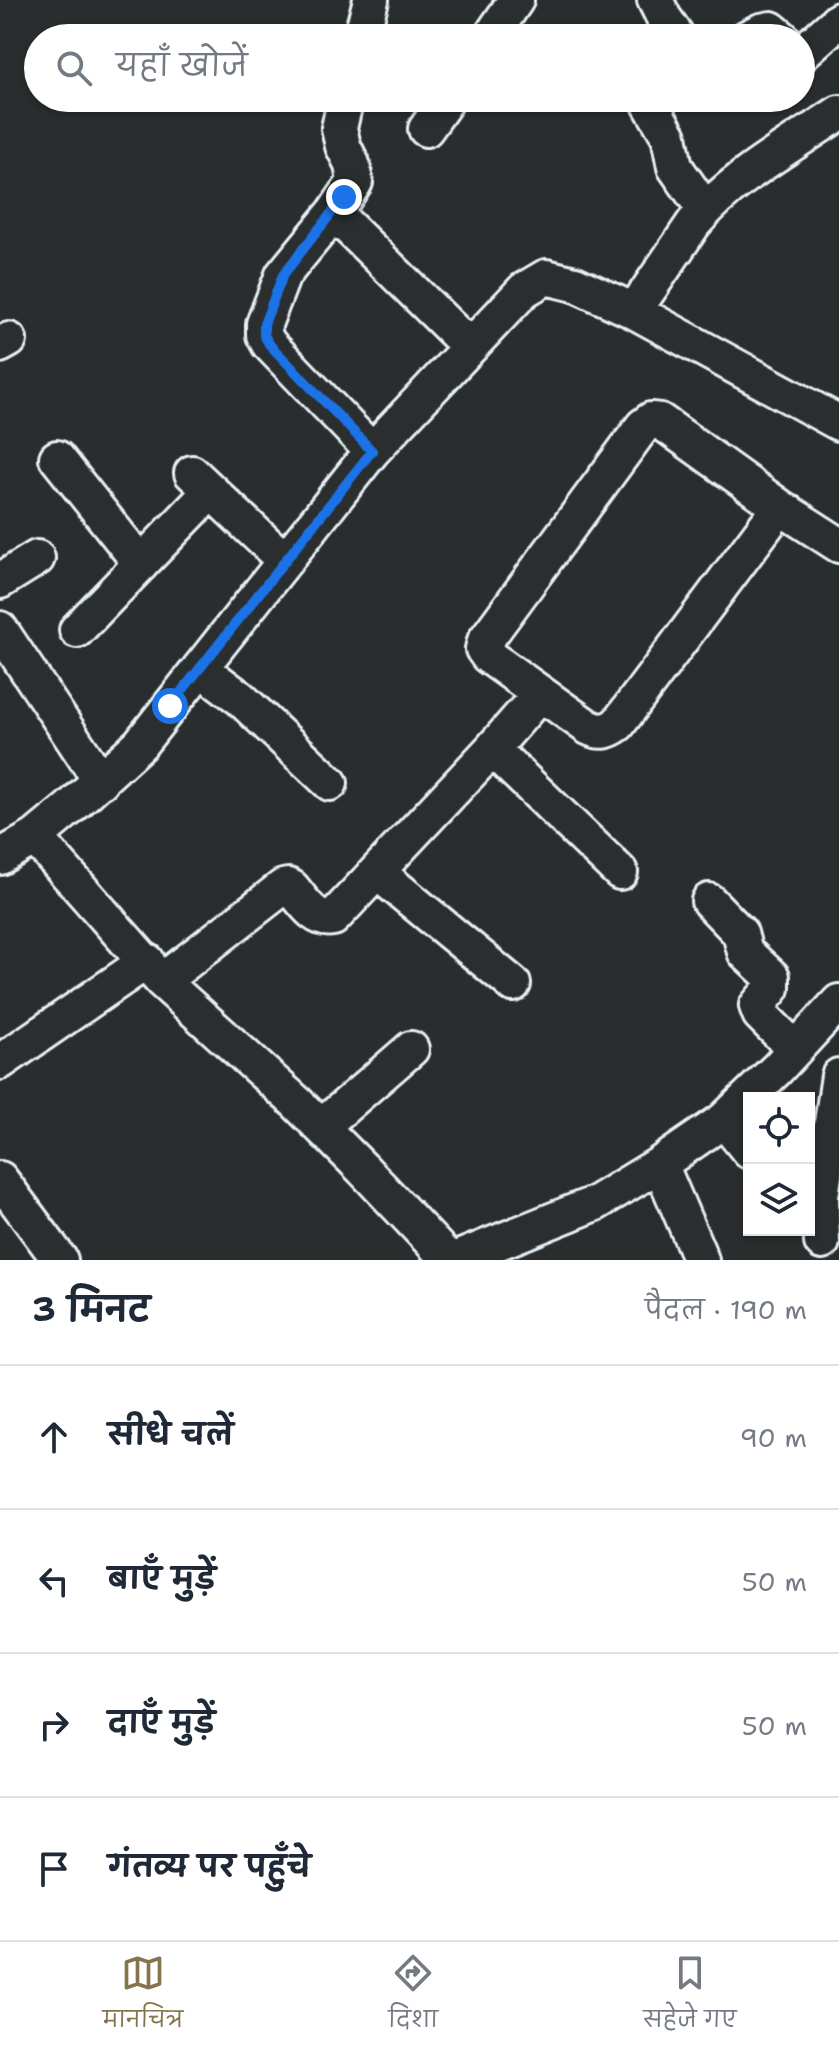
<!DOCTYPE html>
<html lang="hi">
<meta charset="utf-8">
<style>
:root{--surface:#fff;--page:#f2f2f3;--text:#1f2937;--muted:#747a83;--line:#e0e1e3;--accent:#84754c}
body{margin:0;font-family:"Shantell Sans","Playpen Sans Deva",sans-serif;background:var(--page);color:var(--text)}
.controls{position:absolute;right:24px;bottom:24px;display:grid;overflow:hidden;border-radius:0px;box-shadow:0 2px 6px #0004}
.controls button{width:72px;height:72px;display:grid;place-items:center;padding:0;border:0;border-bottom:2px solid var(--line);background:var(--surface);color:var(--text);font:40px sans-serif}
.stop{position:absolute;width:24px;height:24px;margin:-18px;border:6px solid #1a73e8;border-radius:50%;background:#fff}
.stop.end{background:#1a73e8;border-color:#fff;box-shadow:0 2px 8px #0008}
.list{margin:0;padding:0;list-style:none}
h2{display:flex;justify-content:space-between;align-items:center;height:104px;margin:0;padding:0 32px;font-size:34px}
h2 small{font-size:26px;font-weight:400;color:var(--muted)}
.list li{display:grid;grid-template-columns:52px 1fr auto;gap:24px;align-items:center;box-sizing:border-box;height:144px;padding:0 32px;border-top:2px solid var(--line)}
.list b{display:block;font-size:30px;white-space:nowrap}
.list em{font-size:26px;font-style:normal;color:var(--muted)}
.icon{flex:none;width:44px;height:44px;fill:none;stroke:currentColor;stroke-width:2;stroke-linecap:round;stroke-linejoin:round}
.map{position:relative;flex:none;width:839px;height:1260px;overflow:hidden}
.search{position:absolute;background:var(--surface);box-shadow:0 2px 6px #0004;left:24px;right:24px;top:24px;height:88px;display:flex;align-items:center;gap:20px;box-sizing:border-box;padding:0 28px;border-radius:44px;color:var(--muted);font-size:30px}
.sheet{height:680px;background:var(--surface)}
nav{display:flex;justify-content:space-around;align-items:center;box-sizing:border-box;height:112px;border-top:2px solid var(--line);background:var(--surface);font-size:22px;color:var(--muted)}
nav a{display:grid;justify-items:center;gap:4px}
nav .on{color:var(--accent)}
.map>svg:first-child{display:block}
</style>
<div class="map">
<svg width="839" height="1260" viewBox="0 0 839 1260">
<rect width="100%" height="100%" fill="#2a2d2e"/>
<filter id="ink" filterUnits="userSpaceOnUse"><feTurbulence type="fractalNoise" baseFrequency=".0125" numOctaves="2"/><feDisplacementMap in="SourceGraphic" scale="16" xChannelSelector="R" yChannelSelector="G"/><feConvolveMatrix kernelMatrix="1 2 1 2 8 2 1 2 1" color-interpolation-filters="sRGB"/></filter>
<g filter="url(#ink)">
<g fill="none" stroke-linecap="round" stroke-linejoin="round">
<defs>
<path id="minor" d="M655,0L664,18L678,38
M361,38L371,0
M490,38L516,0
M747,38L761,31L771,29L782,38
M801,54L839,20
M346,98L339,128L343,146L352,164L355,182L334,213L283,275L264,324V335L269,344L372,451
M652,98L650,104L669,136L675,167L705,210
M426,129L448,98
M334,213L470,347
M634,311L694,223C732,178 790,146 839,113
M0,345L9,340
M57,458L141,564
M192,473L285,561
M780,507L618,724C607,732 600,733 588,727L488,656L483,649L485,641L643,426L651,420L660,421L780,507L839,545
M0,581L37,558
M0,629L101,781
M77,630L211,491
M200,668L240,698L330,783
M492,749L620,872
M35,837L162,981L296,1102L363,1169L449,1260
M0,857L35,837L71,807L140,744L372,451L524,290L546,277L575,284L634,311L839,423
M377,872L513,984
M709,901L740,933L745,952L772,977V988L757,1006L760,1014L795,1049
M162,981L283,887L288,886L292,888C303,901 315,922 333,918L492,749L540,694
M0,1062L147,961
M321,1127L411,1049
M749,1151L724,1120L777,1069L839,1002
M660,1164L701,1260
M0,1179L60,1260
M822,1242L821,1196L839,1076
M454,1260L596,1203L660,1164L724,1120"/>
</defs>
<!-- minor casing -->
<use href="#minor" stroke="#e8f1f8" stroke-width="40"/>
<!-- minor -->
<use href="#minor" stroke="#2a2d2e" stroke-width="34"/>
</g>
</g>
<g fill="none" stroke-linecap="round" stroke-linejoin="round" filter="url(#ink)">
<!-- route -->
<path stroke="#1a73e8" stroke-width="10" d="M170,706L372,451L269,344L264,335V324L283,275L344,197"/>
</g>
</svg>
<div class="controls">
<button><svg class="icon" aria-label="locate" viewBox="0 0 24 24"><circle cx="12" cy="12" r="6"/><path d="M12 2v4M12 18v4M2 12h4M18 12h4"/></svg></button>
<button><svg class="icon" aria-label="layers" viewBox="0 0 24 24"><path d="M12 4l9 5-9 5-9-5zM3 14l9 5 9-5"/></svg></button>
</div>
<div class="stop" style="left:170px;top:706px"></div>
<div class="stop end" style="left:344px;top:197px"></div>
<div class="search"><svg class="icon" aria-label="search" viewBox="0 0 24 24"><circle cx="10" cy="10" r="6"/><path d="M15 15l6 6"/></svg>यहाँ खोजें</div>
</div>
<section class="sheet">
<h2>3 मिनट<small>पैदल · 190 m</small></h2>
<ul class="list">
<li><svg class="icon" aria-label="ahead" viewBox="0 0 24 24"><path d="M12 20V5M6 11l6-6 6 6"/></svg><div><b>सीधे चलें</b></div><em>90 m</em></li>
<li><svg class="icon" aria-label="left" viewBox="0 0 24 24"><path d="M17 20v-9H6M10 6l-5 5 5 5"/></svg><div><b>बाएँ मुड़ें</b></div><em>50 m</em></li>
<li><svg class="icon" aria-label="right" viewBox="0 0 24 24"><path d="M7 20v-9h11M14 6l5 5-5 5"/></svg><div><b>दाएँ मुड़ें</b></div><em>50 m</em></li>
<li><svg class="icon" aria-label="arrive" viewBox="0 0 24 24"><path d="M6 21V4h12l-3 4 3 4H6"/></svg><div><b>गंतव्य पर पहुँचे</b></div></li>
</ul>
</section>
<nav>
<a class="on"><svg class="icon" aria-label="map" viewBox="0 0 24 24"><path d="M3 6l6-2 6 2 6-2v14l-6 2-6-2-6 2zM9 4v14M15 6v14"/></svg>मानचित्र</a>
<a><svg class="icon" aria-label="directions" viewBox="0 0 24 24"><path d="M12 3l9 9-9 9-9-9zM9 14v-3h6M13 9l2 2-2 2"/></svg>दिशा</a>
<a><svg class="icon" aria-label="saved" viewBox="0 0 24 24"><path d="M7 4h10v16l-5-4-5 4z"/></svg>सहेजे गए</a>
</nav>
